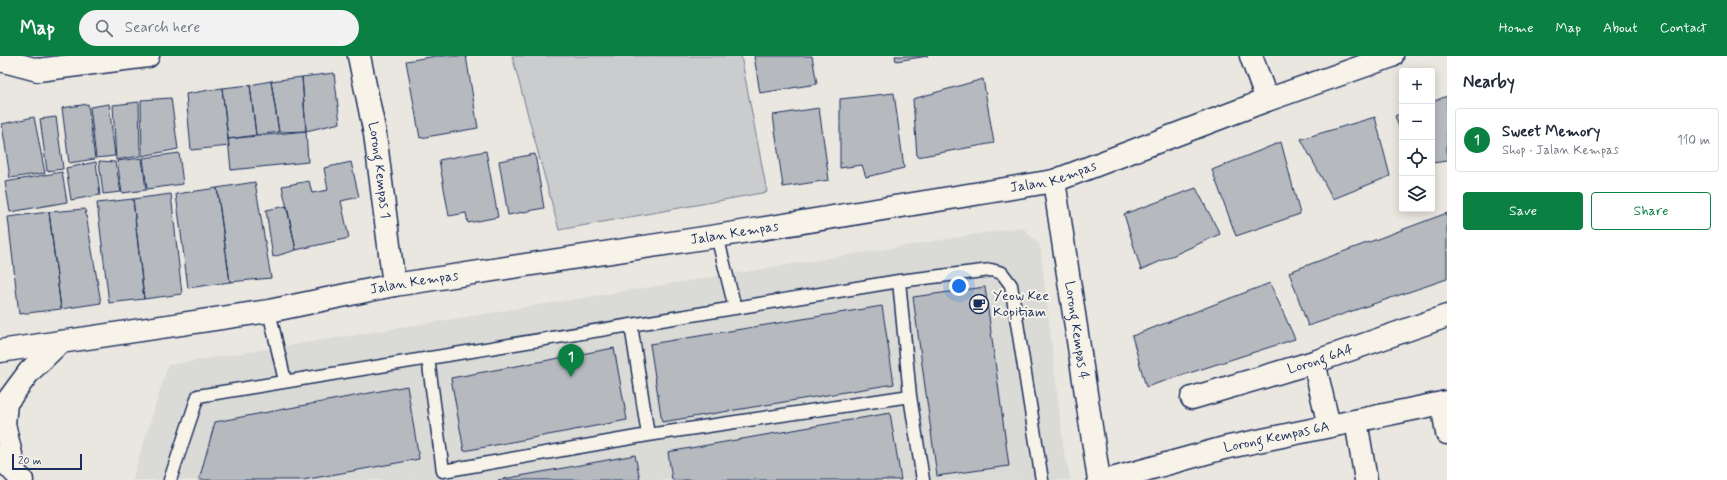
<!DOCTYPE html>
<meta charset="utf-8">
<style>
:root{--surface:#fff;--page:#f2f2f3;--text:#1f2937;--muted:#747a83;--line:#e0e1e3;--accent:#0b8043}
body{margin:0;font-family:Mynerve,sans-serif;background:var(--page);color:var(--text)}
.controls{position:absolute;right:12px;top:12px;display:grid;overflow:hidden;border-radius:4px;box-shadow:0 2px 10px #0003}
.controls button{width:36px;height:36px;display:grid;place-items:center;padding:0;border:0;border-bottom:1px solid var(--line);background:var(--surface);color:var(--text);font:20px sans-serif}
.scale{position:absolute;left:12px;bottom:10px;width:70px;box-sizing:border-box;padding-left:4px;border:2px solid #1b2f5e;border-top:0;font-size:11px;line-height:14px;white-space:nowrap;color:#1b2f5e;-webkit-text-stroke:3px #f7f3e8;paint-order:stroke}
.you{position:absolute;left:959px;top:230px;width:14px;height:14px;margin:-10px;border:3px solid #fff;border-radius:50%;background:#1a73e8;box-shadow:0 0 0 6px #1a73e833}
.badge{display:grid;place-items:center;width:26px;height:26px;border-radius:50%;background:var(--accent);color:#fff;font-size:13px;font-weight:700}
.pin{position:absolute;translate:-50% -33px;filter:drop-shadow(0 1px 2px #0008)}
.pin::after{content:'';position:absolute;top:21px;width:14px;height:12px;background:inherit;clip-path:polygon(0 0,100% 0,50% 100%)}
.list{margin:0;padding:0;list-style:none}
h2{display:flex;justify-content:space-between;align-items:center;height:52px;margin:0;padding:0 16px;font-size:17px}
h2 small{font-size:13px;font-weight:400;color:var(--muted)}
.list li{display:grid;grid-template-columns:26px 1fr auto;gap:12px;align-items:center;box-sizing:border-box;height:64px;margin:0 8px 8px;padding:0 8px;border:1px solid var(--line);border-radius:4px}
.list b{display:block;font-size:15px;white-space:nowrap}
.list p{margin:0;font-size:13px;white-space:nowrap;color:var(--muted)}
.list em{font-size:13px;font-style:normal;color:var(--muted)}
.actions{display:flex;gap:8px;padding:12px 16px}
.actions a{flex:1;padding:9px 0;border:1px solid var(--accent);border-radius:4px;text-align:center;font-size:14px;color:var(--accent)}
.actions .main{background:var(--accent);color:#fff}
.icon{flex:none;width:22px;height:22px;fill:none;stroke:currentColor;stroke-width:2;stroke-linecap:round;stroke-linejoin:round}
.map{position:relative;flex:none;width:1447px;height:424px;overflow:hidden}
header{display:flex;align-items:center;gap:24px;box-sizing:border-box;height:56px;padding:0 20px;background:var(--accent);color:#fff}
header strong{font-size:19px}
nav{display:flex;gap:22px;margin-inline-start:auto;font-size:14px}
.search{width:280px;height:36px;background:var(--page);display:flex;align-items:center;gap:10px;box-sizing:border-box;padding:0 14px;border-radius:22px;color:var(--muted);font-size:15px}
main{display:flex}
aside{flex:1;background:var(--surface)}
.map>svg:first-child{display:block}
</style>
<header>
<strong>Map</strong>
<div class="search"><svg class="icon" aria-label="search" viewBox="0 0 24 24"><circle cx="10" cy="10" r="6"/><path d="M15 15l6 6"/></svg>Search here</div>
<nav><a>Home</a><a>Map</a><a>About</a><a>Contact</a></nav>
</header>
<main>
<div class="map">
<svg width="1447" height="424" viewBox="0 0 1447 424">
<rect width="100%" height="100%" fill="#eae7e0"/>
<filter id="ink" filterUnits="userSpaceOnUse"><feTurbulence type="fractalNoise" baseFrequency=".025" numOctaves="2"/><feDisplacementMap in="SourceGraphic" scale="8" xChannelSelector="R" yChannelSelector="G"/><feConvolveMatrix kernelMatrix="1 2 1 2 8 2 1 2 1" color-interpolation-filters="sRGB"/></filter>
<g filter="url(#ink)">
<!-- built -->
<path fill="#dadad6" d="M1022,171L1040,189L1064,395L1071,424H132L168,309Z"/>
<!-- green -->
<path fill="#cbcccd" stroke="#737e96" d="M512,0H741L767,136L559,174Z"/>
<!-- building -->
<path fill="#b6babf" stroke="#1b2f5e" d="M436,0H466L478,72L420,82L406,5Z
M754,0H812L817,28L760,37Z
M895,0H928L896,5Z
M334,17L340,67L306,75L302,21Z
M302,21L306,75L279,76L271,25Z
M983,23L994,87L917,101L913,43Z
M271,25L279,76L256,79L250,29Z
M250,29L256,79L228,83L222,32Z
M222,32L229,90L191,94L186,38Z
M894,37L904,112L866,121L862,109L840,112V43Z
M1447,40V105L1432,107V46Z
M171,42L178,93L142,100L141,44Z
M139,46L140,100L116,104L113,49Z
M88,48L95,103L69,107L62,52Z
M109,48L115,100L96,102L90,51Z
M819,52L829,124L783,131L773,59Z
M1402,57V79L1395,60Z
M34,61L45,117L10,122L2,68Z
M56,61L63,113L47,115L40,63Z
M1375,61L1390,120L1333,143L1301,83Z
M306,75L308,106L231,114L228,83Z
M1281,86L1300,158L1236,180L1212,114Z
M486,95L498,161L468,167L466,157L449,160L439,104Z
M179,97L183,128L147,133L143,102Z
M535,98L544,152L508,159L499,105Z
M142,102L146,134L122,137L117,105Z
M99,105L115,106L121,136L103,138Z
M96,106L100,139L71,144L66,112Z
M351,106L359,141L341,145L349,182L296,194L282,130L309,125L312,137L328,134L324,112Z
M62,116L67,146L10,156L5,126Z
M255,126L271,222L230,226L217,132Z
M217,132L230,226L188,232L176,138Z
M1196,132L1220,178L1141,214L1124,158Z
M171,138L182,238L144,243L133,143Z
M133,143L144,243L109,247L97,147Z
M287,150L296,194L273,201L266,154Z
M85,153L101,247L61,253L49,156Z
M49,156L61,253L19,258L8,161Z
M1447,157V223L1308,270L1289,216Z
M1270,227L1295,283L1146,331L1132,280Z
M985,231L1009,410L937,420L913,241Z
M882,250L894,328L662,366L650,288Z
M614,292L627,364L464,395L451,322Z
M407,330L419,403L303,424H199L215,366Z
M890,357L901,424H672L668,396Z
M635,399L640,424H498Z"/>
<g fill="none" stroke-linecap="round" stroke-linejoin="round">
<defs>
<path id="lane" d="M717,180L735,252
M899,225L910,340L923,424
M269,255L285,325
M428,302L443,415L648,379L631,269
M648,379L910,340
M170,424L198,340L899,225L991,214L1002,217L1011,229L1042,424"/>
<g id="street">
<path id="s1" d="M359,0L375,78L394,229"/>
<path d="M1251,0L1267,44"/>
<path d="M0,4L38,14L148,0"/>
<path id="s2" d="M1054,125L1099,424"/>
<path d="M1314,306L1329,370"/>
<path id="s3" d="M1192,342L1314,306L1447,260"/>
<path d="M1442,347L1447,377"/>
<path d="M1356,365L1366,424"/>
<path id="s4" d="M1108,424L1224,392L1447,346"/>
</g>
<g id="secondary">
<path id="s5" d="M0,295L269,255L394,229L717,180L1054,125L1267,44L1392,0"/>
<path d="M15,416L4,368L6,347L29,316L60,286"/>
</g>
<path id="highway" d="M0,401L22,424"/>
</defs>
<!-- lane casing -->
<use href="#lane" stroke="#1b2f5e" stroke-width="15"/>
<!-- street casing -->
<use href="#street" stroke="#1b2f5e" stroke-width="25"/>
<!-- secondary casing -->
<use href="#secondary" stroke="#1b2f5e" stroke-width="25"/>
<!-- highway casing -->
<use href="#highway" stroke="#1b2f5e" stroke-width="25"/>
<!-- lane -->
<use href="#lane" stroke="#f7f3e8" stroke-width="12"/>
<!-- street -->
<use href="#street" stroke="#f7f3e8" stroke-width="22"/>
<!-- secondary -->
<use href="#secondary" stroke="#f7f3e8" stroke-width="22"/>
<!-- highway -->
<use href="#highway" stroke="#f7f3e8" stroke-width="22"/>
</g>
</g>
<!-- icons -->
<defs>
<symbol id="cafe-ring" viewBox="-11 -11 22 22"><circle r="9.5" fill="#f7f3e8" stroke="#1b2f5e" stroke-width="1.5"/><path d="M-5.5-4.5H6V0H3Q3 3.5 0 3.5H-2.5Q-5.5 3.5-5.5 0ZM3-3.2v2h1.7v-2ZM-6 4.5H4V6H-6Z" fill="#1b2f5e"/></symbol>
</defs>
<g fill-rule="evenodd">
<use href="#cafe-ring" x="968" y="237" width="22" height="22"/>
</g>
<g text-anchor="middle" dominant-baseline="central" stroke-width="4" stroke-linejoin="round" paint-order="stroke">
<!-- street labels -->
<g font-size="14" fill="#1b2f5e" stroke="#f7f3e8">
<text stroke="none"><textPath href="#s1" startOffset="116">Lorong Kempas 1</textPath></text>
<text stroke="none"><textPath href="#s5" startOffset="1068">Jalan Kempas</textPath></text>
<text stroke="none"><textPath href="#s5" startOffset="744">Jalan Kempas</textPath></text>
<text stroke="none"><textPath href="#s5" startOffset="420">Jalan Kempas</textPath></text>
<text stroke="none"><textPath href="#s2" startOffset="151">Lorong Kempas 4</textPath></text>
<text stroke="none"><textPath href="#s3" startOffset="134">Lorong 6A4</textPath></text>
<text stroke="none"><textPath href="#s4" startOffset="174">Lorong Kempas 6A</textPath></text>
</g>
<!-- poi labels -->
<g font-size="14" fill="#1b2f5e" stroke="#f7f3e8" text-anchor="start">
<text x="993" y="240">Yeow Kee<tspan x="993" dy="16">Kopitiam</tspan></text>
</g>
</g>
</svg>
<div class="controls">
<button>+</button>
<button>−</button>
<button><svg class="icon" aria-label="locate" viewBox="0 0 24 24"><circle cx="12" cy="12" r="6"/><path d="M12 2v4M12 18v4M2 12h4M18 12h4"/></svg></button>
<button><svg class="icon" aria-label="layers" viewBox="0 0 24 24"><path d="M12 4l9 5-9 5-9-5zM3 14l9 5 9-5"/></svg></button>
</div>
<div class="scale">20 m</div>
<div class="you"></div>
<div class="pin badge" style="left:571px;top:321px">1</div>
</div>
<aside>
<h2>Nearby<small></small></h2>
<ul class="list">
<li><span class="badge">1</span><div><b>Sweet Memory</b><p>Shop · Jalan Kempas</p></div><em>110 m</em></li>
</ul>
<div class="actions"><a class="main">Save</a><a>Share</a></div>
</aside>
</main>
